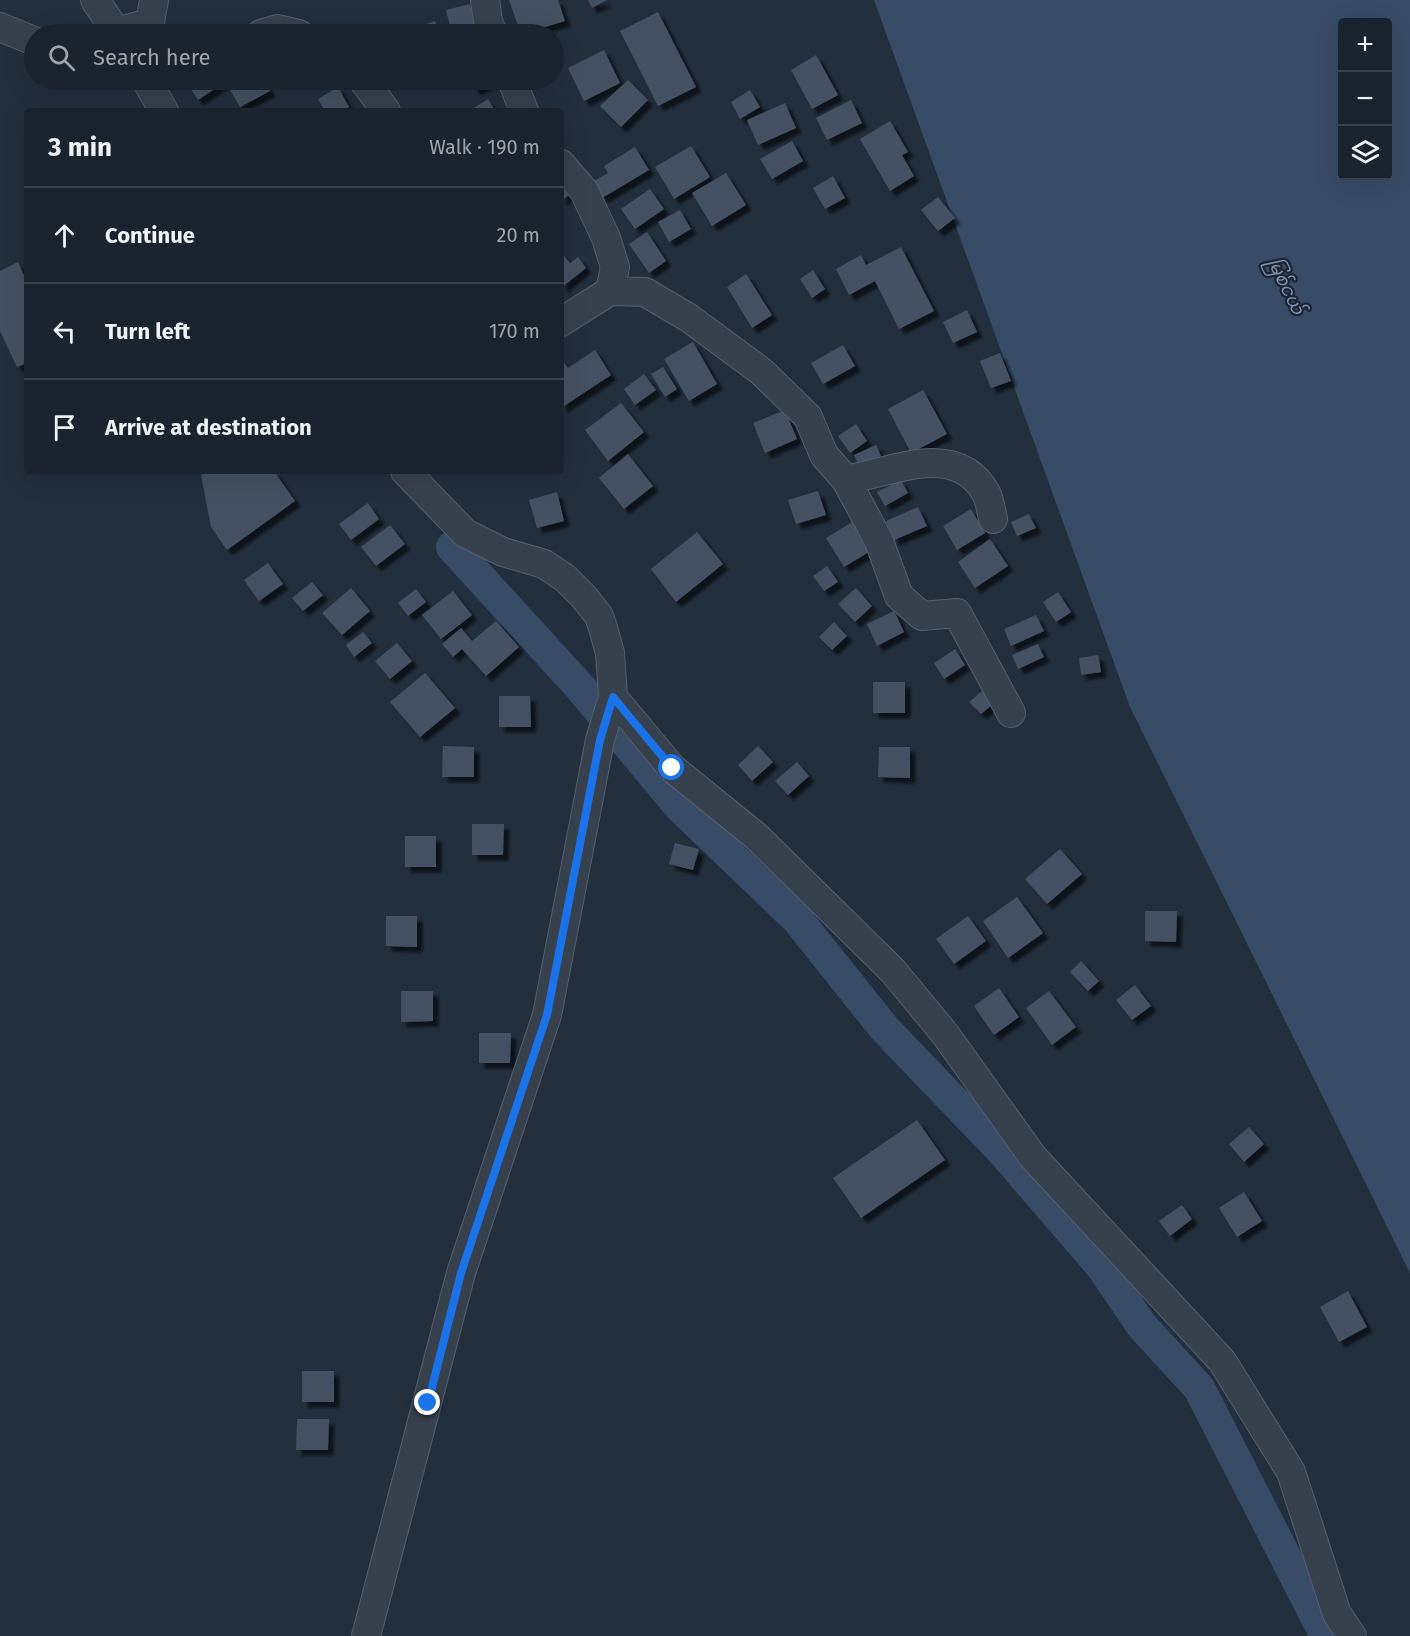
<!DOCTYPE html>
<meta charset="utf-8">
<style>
:root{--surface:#1b232e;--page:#242b36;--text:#f1f3f6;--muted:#a0a4aa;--line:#39404a}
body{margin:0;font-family:"Fira Sans","Noto Sans Myanmar",sans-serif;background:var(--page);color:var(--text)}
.controls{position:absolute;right:18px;top:18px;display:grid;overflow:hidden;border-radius:6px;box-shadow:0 6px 24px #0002}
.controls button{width:54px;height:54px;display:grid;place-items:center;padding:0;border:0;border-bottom:2px solid var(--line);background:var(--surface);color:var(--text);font:30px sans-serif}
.stop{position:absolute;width:18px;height:18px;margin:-14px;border:4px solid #1a73e8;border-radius:50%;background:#fff}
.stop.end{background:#1a73e8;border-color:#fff;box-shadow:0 2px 6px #0008}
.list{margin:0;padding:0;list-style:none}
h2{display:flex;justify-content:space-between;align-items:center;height:78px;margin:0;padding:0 24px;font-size:26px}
h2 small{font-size:20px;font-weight:400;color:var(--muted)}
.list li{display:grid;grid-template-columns:39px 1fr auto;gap:18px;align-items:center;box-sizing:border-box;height:96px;padding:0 24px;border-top:2px solid var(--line)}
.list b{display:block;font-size:22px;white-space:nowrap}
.list em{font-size:20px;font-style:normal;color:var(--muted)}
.icon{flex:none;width:33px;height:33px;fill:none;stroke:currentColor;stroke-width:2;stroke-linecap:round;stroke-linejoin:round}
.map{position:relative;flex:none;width:1410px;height:1636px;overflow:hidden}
.search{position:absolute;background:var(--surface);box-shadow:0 6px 24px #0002;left:24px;top:24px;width:540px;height:66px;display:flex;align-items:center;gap:15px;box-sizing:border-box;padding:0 21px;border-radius:33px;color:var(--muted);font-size:22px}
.panel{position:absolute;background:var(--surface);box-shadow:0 6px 24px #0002;left:24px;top:108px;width:540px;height:366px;border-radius:6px}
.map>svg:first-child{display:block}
</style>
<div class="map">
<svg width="1410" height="1636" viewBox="0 0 1410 1636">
<defs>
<filter id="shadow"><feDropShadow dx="5.5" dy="5.5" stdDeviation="1.5" flood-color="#0009"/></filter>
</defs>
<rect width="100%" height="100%" fill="#242f3e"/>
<!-- water -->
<path fill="#394c67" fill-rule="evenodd" d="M874,0H1410V1273L1130,707ZM1342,22H1388V176H1342Z"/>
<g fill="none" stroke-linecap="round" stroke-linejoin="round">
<!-- canal -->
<path stroke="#394c67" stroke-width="32" d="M452,547L579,686L680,807L797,919L884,1028L1002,1151L1102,1267L1142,1326L1199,1388L1326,1636"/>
</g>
<!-- building -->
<path fill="#455162" filter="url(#shadow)" d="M509,0H558L565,21L521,34Z
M588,0H607L592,8Z
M470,4L477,30L452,34L446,10Z
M658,12L696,87L658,106L620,31Z
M435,21L440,34H410L408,30Z
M402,24L405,34H384L383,31Z
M604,50L620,83L584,101L568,68Z
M816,55L838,95L812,109L791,70Z
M204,80H219L222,84L198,100L190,88Z
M245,80H263L270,91L240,107L229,88Z
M470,80H498L475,90Z
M628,80L648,100L621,127L600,106Z
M338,87L349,107L342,111H325L318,99Z
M750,90L760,107L740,119L731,102Z
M488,99L495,111H469Z
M851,100L862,123L827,140L816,118Z
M785,103L796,128L758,145L747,120Z
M890,121L908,152L902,155L914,176L890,191L860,139Z
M792,141L803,161L772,179L760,159Z
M691,146L710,177L674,199L655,167Z
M635,147L649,170L602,198L592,182L608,173L604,166Z
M561,173L574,191L561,201Z
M726,173L746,205L712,226L692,193Z
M833,176L845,198L825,209L813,188Z
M650,189L664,209L635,229L621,209Z
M938,197L955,218L938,231L921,210Z
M680,210L691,229L669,242L658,222Z
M647,232L666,261L649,273L629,244Z
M901,247L934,311L899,329L875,281L849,295L836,269L861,255L866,265Z
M561,252L570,263L578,257L586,268L561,288Z
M18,262L27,282V363L17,367L0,331V271Z
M813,270L825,289L812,298L800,279Z
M746,274L772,315L752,328L727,287Z
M967,310L977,332L953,343L943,322Z
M693,342L717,384L689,401L664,359Z
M843,345L855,366L823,384L811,363Z
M595,350L611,375L561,408V359L568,368Z
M1000,353L1011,381L991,388L980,361Z
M663,367L677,389L665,397L651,374Z
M644,374L656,390L635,405L624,389Z
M923,390L947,434L911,453L888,409Z
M621,403L644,432L608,461L585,430Z
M785,410L797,439L765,453L753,423Z
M856,424L867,441L850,453L838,436Z
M876,445L881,456L859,466L854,455Z
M628,454L653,486L624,509L599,478Z
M207,471H274L295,501L227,550L211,527L201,475Z
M901,480L908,493L885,506L877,492Z
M818,491L826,515L796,524L788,500Z
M557,492L564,521L537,528L529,500Z
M368,503L379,519L351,540L339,524Z
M918,507L927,526L894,540L886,521Z
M971,509L985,533L957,550L943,526Z
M1029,514L1036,528L1017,536L1011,522Z
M854,521L872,550L844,567L826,538Z
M390,525L405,544L376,566L361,547Z
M697,532L723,564L676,602L651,569Z
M990,539L1008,566L975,588L958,562Z
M268,563L283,584L259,601L244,580Z
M827,566L838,582L824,591L813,576Z
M312,582L323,595L303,611L292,598Z
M351,588L370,611L342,635L322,613Z
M856,588L872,606L855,622L838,604Z
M416,589L426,602L408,616L398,603Z
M453,591L472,615L441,639L422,615Z
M1058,592L1071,612L1056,622L1043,602Z
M894,611L904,632L877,646L867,624Z
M1036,615L1044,631L1011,646L1004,629Z
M496,621L519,647L486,676L462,649L453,657L442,644L461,628L472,641Z
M834,622L847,636L832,650L819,637Z
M363,632L372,643L354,657L346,645Z
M397,643L412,661L390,679L375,661Z
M1038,644L1044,657L1018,669L1012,655Z
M955,649L965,665L944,679L934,663Z
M1098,655L1101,672L1081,675L1079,658Z
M425,673L455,708L420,737L390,702Z
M873,682H905V713H873Z
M987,687L998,700L981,714L969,702Z
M499,696H530L531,727H499Z
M443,746L474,747V777H442Z
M758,746L773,762L752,781L738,765Z
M879,747H910V778L878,777Z
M797,762L809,776L788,795L775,781Z
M472,824H504L503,855H472Z
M405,836H436V867H405Z
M675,843L699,849L693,870L669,864Z
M1060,849L1082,874L1047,904L1025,879Z
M1017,897L1043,933L1008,958L983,921Z
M1145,911H1177L1176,942L1145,941Z
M386,916H417V947L386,946Z
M968,916L986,941L954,964L936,939Z
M1081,961L1099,981L1088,991L1070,972Z
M1135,985L1151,1006L1132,1020L1116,1000Z
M999,988L1019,1017L994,1035L974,1006Z
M401,991H433V1021L401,1022Z
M1049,991L1076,1027L1052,1045L1026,1008Z
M479,1033H511L510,1063H479Z
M917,1120L945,1160L861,1218L833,1178Z
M1249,1127L1264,1144L1244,1162L1229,1144Z
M1244,1192L1262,1221L1237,1237L1219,1208Z
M1182,1205L1192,1219L1170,1236L1159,1221Z
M1348,1291L1367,1327L1339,1342L1320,1307Z
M302,1371H334V1402H302Z
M297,1419H329L328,1450H296Z"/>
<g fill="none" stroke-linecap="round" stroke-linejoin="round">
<defs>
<path id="minor" d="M95,0L118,34
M485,0L488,21L493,34
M0,27L34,41
M107,34L150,23L154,0
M261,34L278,29L299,34
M146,80L164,111
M363,80L386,111
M512,80L524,111
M561,164L584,191L606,238L615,267L610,291
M561,322L610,291L645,292L689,318L762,372L808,417L824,455L846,480L879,541L899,596L922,616L957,613L1011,713
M405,471L465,533L503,552L544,564L565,578L584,597L599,616L603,628L610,653L613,697L672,768L757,837L893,971L945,1034L1033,1157L1222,1361L1291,1472L1337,1614L1352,1636
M846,480C891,472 957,440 986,493C990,500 991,511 993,519
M366,1636L461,1273L547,1015L600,740L613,697"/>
</defs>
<!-- minor casing -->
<use href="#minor" stroke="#565f6c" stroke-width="30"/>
<!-- minor -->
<use href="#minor" stroke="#38414e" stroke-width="28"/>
</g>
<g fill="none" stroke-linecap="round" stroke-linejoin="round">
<!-- route -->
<path stroke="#1a73e8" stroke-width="8" d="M428,1403L461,1273L547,1015L600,740L613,697L672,768"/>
</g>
<g text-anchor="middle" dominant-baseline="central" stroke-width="4.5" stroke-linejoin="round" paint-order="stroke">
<!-- water labels -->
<g font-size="18" font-style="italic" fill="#7c92b1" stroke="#1d2633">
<text transform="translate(1286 286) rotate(64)">မြစ်ငယ်</text>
</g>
</g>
</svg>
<div class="controls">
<button>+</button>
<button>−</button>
<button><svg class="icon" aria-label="layers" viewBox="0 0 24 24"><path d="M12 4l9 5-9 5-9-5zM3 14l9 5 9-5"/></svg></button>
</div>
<div class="stop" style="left:672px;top:768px"></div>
<div class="stop end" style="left:428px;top:1403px"></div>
<div class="search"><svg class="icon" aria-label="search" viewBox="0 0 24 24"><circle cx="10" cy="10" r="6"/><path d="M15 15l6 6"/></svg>Search here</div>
<section class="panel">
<h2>3 min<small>Walk · 190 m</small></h2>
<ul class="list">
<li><svg class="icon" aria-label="ahead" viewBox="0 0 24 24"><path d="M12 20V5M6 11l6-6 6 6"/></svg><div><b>Continue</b></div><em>20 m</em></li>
<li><svg class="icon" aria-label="left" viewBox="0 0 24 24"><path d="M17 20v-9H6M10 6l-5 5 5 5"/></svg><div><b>Turn left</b></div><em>170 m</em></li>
<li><svg class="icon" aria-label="arrive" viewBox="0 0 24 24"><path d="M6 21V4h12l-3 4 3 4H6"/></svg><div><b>Arrive at destination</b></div></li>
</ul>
</section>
</div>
